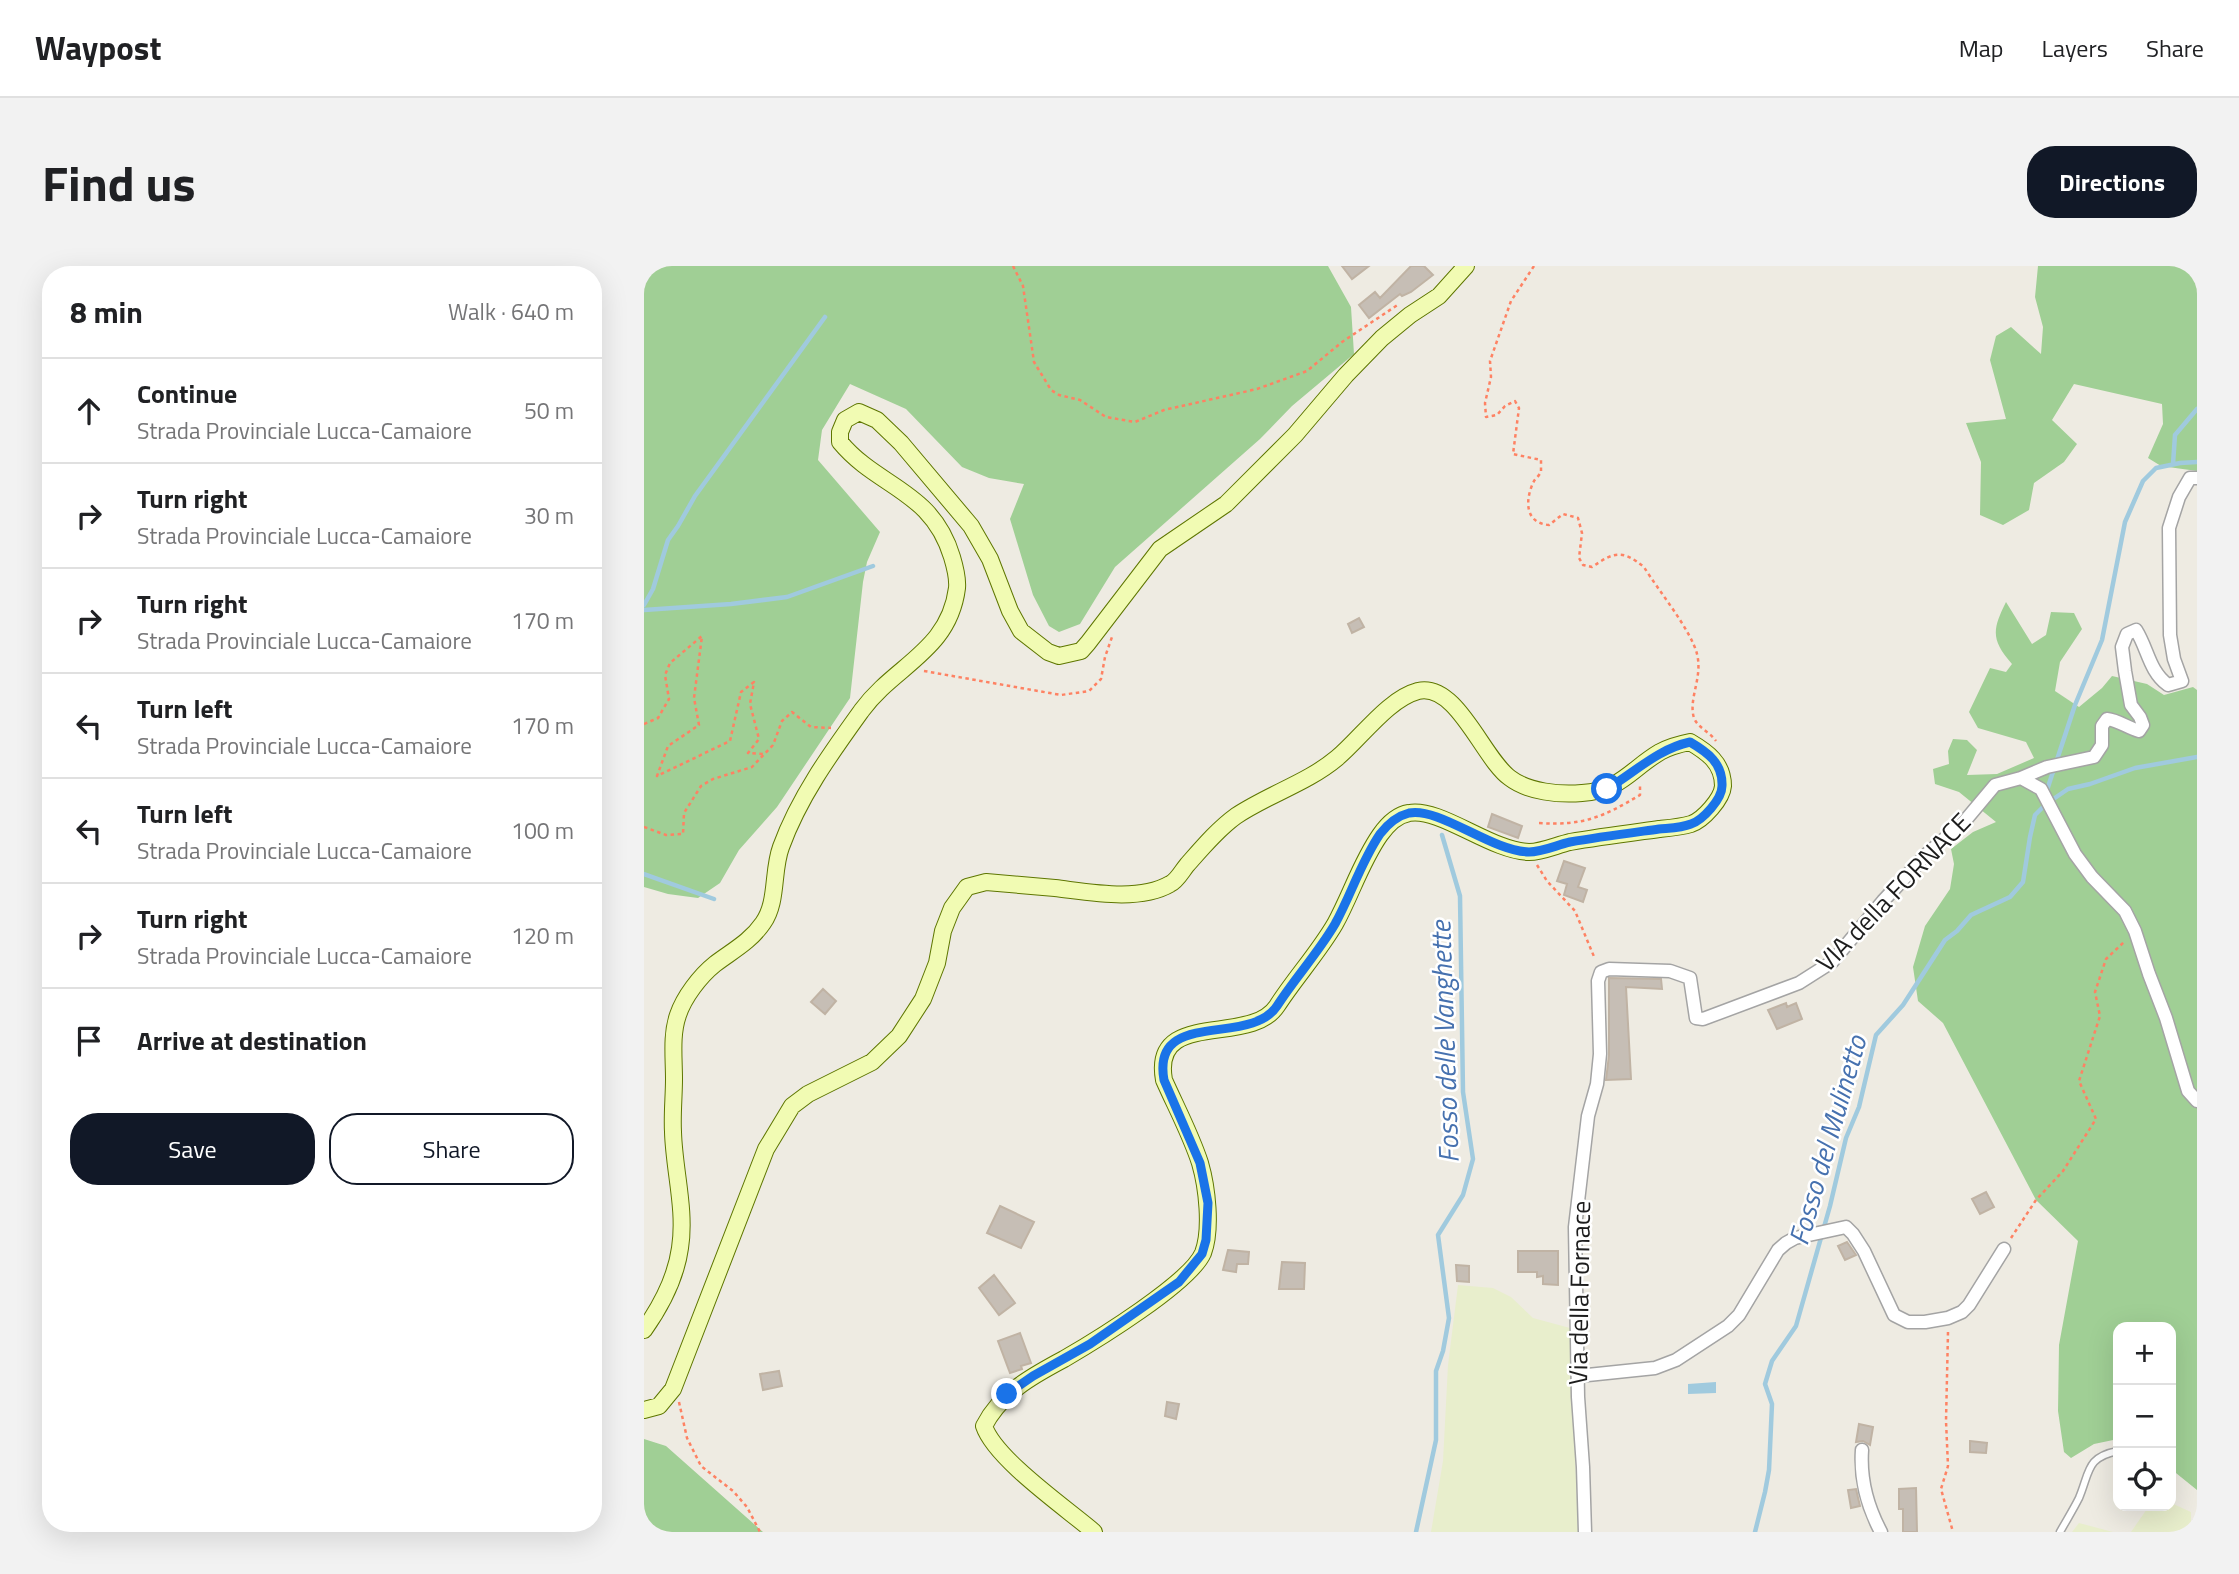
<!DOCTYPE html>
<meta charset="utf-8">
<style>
:root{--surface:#fff;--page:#f2f2f2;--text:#202124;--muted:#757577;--line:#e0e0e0;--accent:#111827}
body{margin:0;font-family:"Titillium Web",sans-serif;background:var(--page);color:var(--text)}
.controls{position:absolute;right:21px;bottom:21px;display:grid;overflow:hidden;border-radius:14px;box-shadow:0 7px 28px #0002}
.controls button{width:63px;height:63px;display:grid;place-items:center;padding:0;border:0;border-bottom:2px solid var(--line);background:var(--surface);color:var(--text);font:35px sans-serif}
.stop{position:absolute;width:21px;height:21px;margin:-16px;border:5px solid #1a73e8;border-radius:50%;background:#fff}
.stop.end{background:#1a73e8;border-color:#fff;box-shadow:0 2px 7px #0008}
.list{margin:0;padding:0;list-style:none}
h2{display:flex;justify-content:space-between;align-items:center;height:91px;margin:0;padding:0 28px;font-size:30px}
h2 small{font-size:23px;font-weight:400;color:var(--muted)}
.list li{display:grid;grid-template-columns:46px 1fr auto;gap:21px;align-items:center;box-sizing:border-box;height:105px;padding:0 28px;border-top:2px solid var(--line)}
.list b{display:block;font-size:26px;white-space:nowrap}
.list p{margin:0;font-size:23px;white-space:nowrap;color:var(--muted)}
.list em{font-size:23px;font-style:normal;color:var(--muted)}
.actions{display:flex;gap:14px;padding:21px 28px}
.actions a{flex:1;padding:16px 0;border:2px solid var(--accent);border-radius:28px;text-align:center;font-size:24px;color:var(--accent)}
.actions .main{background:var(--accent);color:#fff}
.icon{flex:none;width:38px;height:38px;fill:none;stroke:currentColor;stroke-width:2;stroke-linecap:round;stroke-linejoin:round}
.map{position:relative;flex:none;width:1553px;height:1266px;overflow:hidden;border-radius:28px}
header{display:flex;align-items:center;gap:42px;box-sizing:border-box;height:98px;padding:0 35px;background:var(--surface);border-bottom:2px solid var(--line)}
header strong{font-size:33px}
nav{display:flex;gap:38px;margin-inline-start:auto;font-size:24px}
.intro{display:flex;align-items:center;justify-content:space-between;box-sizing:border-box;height:168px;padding:0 42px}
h1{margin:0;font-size:49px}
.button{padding:18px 32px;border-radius:28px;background:var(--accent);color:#fff;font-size:24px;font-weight:700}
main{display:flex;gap:42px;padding:0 42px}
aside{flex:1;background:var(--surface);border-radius:28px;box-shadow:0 7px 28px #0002}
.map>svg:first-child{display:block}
</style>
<header>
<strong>Waypost</strong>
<nav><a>Map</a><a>Layers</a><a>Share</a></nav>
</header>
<div class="intro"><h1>Find us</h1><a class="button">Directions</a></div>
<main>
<aside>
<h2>8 min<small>Walk · 640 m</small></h2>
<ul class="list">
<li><svg class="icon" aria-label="ahead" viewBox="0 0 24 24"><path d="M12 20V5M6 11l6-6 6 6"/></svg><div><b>Continue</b><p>Strada Provinciale Lucca-Camaiore</p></div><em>50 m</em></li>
<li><svg class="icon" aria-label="right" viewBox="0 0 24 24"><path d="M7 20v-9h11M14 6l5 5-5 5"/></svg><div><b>Turn right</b><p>Strada Provinciale Lucca-Camaiore</p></div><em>30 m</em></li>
<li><svg class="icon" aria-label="right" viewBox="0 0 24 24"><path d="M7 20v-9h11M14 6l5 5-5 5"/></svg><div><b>Turn right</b><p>Strada Provinciale Lucca-Camaiore</p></div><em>170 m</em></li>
<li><svg class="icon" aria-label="left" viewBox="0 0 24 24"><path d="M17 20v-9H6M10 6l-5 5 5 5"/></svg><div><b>Turn left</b><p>Strada Provinciale Lucca-Camaiore</p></div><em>170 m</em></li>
<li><svg class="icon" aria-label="left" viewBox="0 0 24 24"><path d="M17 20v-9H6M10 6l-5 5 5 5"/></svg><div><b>Turn left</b><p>Strada Provinciale Lucca-Camaiore</p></div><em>100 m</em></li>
<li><svg class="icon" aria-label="right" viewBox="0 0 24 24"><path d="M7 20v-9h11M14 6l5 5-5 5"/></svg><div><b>Turn right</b><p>Strada Provinciale Lucca-Camaiore</p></div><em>120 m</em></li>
<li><svg class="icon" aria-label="arrive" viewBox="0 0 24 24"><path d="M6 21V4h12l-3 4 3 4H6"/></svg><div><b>Arrive at destination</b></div></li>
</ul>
<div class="actions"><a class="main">Save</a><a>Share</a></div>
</aside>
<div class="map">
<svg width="1553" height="1266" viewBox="0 0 1553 1266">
<rect width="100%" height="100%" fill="#eeebe2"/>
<!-- farmland -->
<path fill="#e8eecc" d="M814,1019L849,1022L867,1031L889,1052L926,1062L934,1266H787L799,1195L804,1099Z
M1527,1237L1547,1246V1266H1487L1505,1240H1527Z
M1435,1257L1469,1266H1428Z"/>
<!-- forest -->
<path fill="#a0cf95" d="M0,0H684L707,41L710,88L648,140L616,173L471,301L436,358L415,366L405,360L389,329L366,253L380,218L345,212L318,201L262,143L206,118L178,164L174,194L236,266L223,296L219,316L206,432L133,541L95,584L76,617L54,632L24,628L0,621Z
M1394,0H1553V205L1517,200L1504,192L1519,158L1518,138L1430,118L1408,154L1433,178L1420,196L1390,217L1385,244L1359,259L1336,249L1337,196L1322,157L1362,153L1346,94L1352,70L1367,61L1397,88L1399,61L1391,31Z
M1362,336L1388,378L1402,369L1407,346L1430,347L1438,363L1416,396L1411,425L1435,441L1458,422L1468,410L1503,418L1520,429L1549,421L1553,424V1224L1527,1203V1061H1474V1173L1450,1178L1427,1192L1420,1186L1414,1145L1415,1079L1434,975L1392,934L1299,757L1274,735L1269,701L1281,660L1306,623L1310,598L1307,583L1329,566L1352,556L1315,526L1291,518L1289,503L1305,498L1304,485L1309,473L1323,474L1333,484L1323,509L1353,508L1390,492L1382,476L1334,462L1325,446L1346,402L1362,406L1368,398C1347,374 1348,364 1362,336Z
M0,1173L22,1180L119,1266H0Z"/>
<!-- water -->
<path fill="#a0cade" d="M1072,1116V1127L1044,1128V1118Z"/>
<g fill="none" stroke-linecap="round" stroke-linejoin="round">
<!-- stream -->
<path stroke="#a0cade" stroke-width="4.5" d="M1529,198L1531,169L1553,143
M0,339L9,323L24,274L34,260L51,230L181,51
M0,344L87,338L143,331L229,300
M1403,524L1431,439L1458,374L1481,256L1499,215L1512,202L1536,197L1553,196
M0,608L70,633
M772,1266L792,1174V1105L799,1085L805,1052L794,969L819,929L829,893L819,826L816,630L798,569
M1111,1266L1121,1226L1125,1204L1128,1138L1121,1118L1128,1095L1152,1060L1186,940L1202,872L1215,841L1232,769L1259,739L1301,674L1313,665L1327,649L1366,631L1379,616L1386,571L1391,549L1402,538L1424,523L1446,518L1491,502L1553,491"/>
</g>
<!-- building -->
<path fill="#c6beb5" stroke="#c0b3a4" stroke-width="2" d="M698,0H725L708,13Z
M767,0H780L789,9L767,26L758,30L756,28L725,52L715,39L731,26L736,32Z
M715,352L720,361L708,367L704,358Z
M848,548L878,560L874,572L844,561Z
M920,595L941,602L934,621L943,624L939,636L920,629L923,618L913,615Z
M965,712L1017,713L1018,723L982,721L987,813L962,814L965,789Z
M179,723L192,735L181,748L167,736Z
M1142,737L1143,741L1152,737L1158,753L1133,763L1124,744Z
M1342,926L1350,941L1336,948L1328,933Z
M356,940L390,956L377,982L343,967Z
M1203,976L1212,989L1201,994L1194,980Z
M584,984L605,986L604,998H593L592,1006L579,1004Z
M874,985H914V1019L899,1018V1010L893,1011V1006H874Z
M638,996L661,997L660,1023H635Z
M812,999L825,1000V1016L813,1015Z
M350,1009L371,1037L355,1049L335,1022Z
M376,1067L387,1097L377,1100L378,1103L366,1107L354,1075Z
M135,1105L138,1120L119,1124L116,1108Z
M523,1136L535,1138L532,1153L521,1150Z
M1215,1158L1229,1161L1226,1179L1219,1175L1212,1176Z
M1326,1175L1343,1177L1342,1187L1326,1186Z
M1272,1222L1273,1266H1259V1243H1255V1223Z
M1212,1223L1216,1240L1207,1242L1204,1224Z"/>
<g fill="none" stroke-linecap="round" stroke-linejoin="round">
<defs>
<path id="service" d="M1416,1266C1422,1255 1429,1244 1435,1232C1446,1206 1442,1191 1474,1185
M1549,1266L1553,1255"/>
<path id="minor" d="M1377,512L1397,523L1431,588L1448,611L1481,645L1491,665L1505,708L1522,752L1544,825L1553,835
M934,1110L1011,1102L1032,1094L1084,1060L1095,1049L1134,984L1142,977L1151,972L1202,961L1209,968L1220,985L1250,1049L1264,1056H1281L1304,1052L1318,1046L1325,1039L1360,983
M1218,1184C1216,1213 1223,1240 1237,1266
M941,1266L939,1201L934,1131L931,961L944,850L953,818L956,788L954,715L957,706L965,703L1026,705L1046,712L1052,752L1059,753L1155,717L1188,696L1239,635L1283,588L1320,556L1351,519L1377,512L1403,501L1450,491L1458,479V460L1463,453C1474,454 1484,462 1495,465L1499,459L1496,451L1487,439L1481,405L1478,381L1483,368L1492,364C1504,383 1505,405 1524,419L1538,415L1530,393L1526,369L1525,262L1535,231L1546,212H1553"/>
<path id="secondary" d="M0,1064C17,1040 32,1011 36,982C42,944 30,904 29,866C28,848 30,830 30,813C30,792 27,769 34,749C40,731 56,710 71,698C88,685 106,676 119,657C134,636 128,605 137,581C155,531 187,487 218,444C251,399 305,385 313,322C314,312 311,301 308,291C288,224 234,222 196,176V166L201,154L215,146L233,154L257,177L327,260L346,293L366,345L377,365L404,386L415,390L437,385L444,377L516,283L582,238L651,169L702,109L738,72L766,49L795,30L822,0
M0,1144L15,1140L29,1123L122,883L148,840L164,828L228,796L255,770L279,733L293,697L299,665L308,642L323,621L342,616C365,618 388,620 411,622C445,626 495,636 526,618C533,615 538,605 543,599C558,582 574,563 592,550C625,528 663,517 693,492C717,472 744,433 774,425C813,416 839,493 866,512C884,526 916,529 938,527C976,525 987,503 1016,486C1025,481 1036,478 1046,476C1063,486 1079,497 1079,520C1078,533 1059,554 1047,558C1037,561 1025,562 1015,563C986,567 955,571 926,576C913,579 898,586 885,586C847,585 796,541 765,547C753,549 743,559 736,569C717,596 707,629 691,658C674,687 651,712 633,740C606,781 507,742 520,814C532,841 547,869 556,897C563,921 568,963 559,987C546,1017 451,1075 420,1093C388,1110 357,1127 340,1160C351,1193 422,1242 450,1266"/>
</defs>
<!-- service casing -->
<use href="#service" stroke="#a4a4a4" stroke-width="9"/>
<!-- minor casing -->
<use href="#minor" stroke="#a4a4a4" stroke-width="15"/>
<!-- secondary casing -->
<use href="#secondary" stroke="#5e7601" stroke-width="18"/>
<!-- path -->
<path stroke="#fe8263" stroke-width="2.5" stroke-dasharray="3.5 3.5" stroke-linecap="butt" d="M369,0L379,20L390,96L407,124L415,129L436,134L462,151L491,156L520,144L613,123L663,105L698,76L755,38
M890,0L867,35L846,95L847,111L841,137L842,151L853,149L861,140L871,135L875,142L869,188L897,194C897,195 897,205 897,205C896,209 892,212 890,215C881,233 880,257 905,259L919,248L934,252L938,267L935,292L939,299L948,301C970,286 978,283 1000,301C1014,324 1047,364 1053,388C1059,412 1044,433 1050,452C1054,462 1066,466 1072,475
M280,405L417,429L445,425L457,413L461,391L468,371
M0,458L14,452L25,433L21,409L26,397L58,370L50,432L55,459L24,480L13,510L86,475L97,426L110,416L106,438L115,473L104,487L120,488
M895,557C939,560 959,551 996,529V517
M0,561L22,569L39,568L40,547L57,520L69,513L108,501L129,479L138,455L148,446L167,461L187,462
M893,599L903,615L931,645L951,693
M1367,972L1392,934L1419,905L1452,853L1435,815L1456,750L1451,726L1462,693L1480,676
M1304,1066L1302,1155L1304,1200L1297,1223L1309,1266
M35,1136L43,1172L57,1200L89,1225L103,1241L116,1266"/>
<!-- service -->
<use href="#service" stroke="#fff" stroke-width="6"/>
<!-- minor -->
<use href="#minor" stroke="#fff" stroke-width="12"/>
<!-- secondary -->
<use href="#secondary" stroke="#f1fbb3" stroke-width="16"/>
</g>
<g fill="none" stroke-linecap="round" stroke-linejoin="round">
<!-- route -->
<path stroke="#1a73e8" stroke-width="9" d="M363,1128L389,1110L446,1078L535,1016L558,988L562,974L564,937L556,897L520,814C507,742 606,781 633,740C651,712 674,687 691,658C707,629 717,596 736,568C743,559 753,550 765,547C796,541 847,585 885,586C898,586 913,579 926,576C955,571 986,567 1015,563C1025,562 1037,562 1047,558C1059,554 1078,533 1078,520C1079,497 1063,486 1046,476C1014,483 991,506 963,523"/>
</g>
<g text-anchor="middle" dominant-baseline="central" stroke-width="5" stroke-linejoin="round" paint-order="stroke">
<!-- street labels -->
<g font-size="26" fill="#1d1d1d" stroke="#fff">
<text transform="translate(1249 626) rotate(-46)">VIA della FORNACE</text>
<text transform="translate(935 1027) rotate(-89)">Via della Fornace</text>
</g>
<!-- water labels -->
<g font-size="28" font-style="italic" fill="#4671af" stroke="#fff">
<text transform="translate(800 776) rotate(-92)">Fosso delle Vanghette</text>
<text transform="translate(1183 874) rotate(-74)">Fosso del Mulinetto</text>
</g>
</g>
</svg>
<div class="controls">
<button>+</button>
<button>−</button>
<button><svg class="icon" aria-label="locate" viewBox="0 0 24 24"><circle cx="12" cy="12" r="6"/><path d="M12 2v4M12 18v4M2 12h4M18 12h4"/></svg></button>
</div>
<div class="stop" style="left:963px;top:523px"></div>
<div class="stop end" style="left:363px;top:1128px"></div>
</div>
</main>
